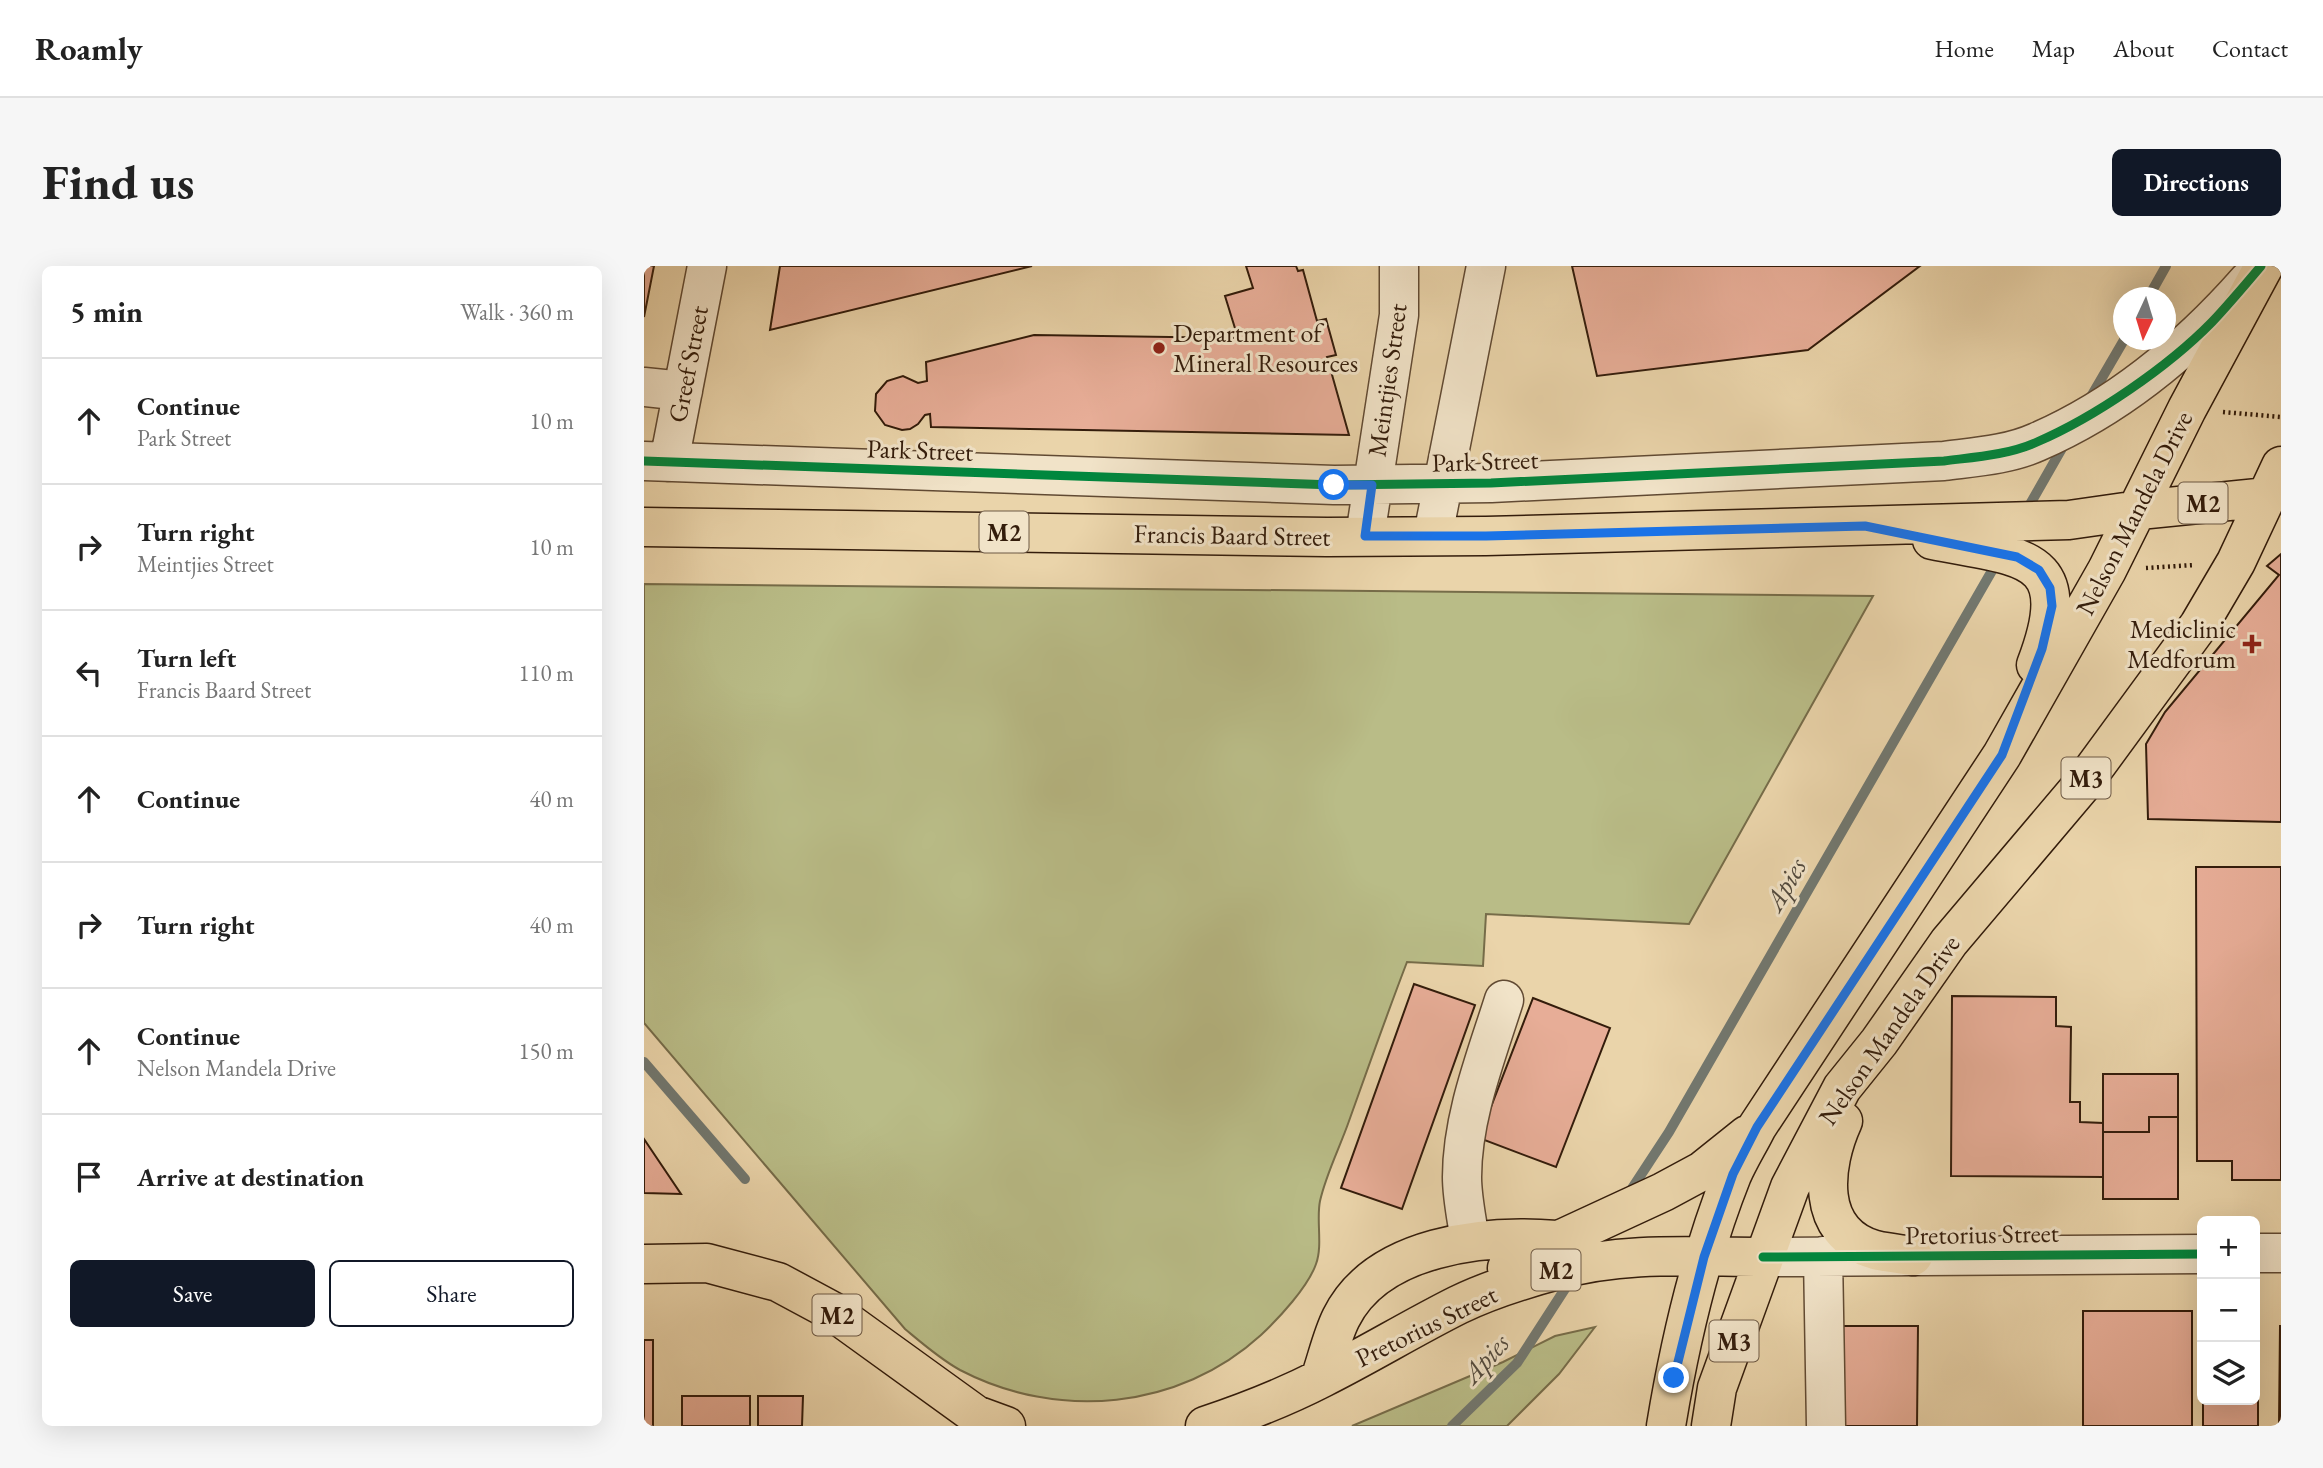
<!DOCTYPE html>
<meta charset="utf-8">
<style>
:root{--surface:#fff;--page:#f6f6f6;--text:#222;--muted:#767676;--line:#e0e0e0;--accent:#111827}
body{margin:0;font-family:"EB Garamond",serif;background:var(--page);color:var(--text)}
.controls{position:absolute;right:21px;bottom:21px;display:grid;overflow:hidden;border-radius:10px;box-shadow:0 7px 28px #0002}
.controls button{width:63px;height:63px;display:grid;place-items:center;padding:0;border:0;border-bottom:2px solid var(--line);background:var(--surface);color:var(--text);font:35px sans-serif}
.compass{position:absolute;left:1469px;top:21px;width:63px;height:63px;border-radius:50%;background:var(--surface);box-shadow:0 7px 28px #0002;rotate:184deg}
.stop{position:absolute;width:21px;height:21px;margin:-16px;border:5px solid #1a73e8;border-radius:50%;background:#fff}
.stop.end{background:#1a73e8;border-color:#fff;box-shadow:0 2px 7px #0008}
.list{margin:0;padding:0;list-style:none}
h2{display:flex;justify-content:space-between;align-items:center;height:91px;margin:0;padding:0 28px;font-size:30px}
h2 small{font-size:23px;font-weight:400;color:var(--muted)}
.list li{display:grid;grid-template-columns:46px 1fr auto;gap:21px;align-items:center;box-sizing:border-box;height:126px;padding:0 28px;border-top:2px solid var(--line)}
.list b{display:block;font-size:26px;white-space:nowrap}
.list p{margin:0;font-size:23px;white-space:nowrap;color:var(--muted)}
.list em{font-size:23px;font-style:normal;color:var(--muted)}
.actions{display:flex;gap:14px;padding:21px 28px}
.actions a{flex:1;padding:16px 0;border:2px solid var(--accent);border-radius:10px;text-align:center;font-size:24px;color:var(--accent)}
.actions .main{background:var(--accent);color:#fff}
.icon{flex:none;width:38px;height:38px;fill:none;stroke:currentColor;stroke-width:2;stroke-linecap:round;stroke-linejoin:round}
.map{position:relative;flex:none;width:1637px;height:1160px;overflow:hidden;border-radius:10px}
header{display:flex;align-items:center;gap:42px;box-sizing:border-box;height:98px;padding:0 35px;background:var(--surface);border-bottom:2px solid var(--line)}
header strong{font-size:33px}
nav{display:flex;gap:38px;margin-inline-start:auto;font-size:24px}
.intro{display:flex;align-items:center;justify-content:space-between;box-sizing:border-box;height:168px;padding:0 42px}
h1{margin:0;font-size:49px}
.button{padding:18px 32px;border-radius:10px;background:var(--accent);color:#fff;font-size:24px;font-weight:700}
main{display:flex;gap:42px;padding:0 42px}
aside{flex:1;background:var(--surface);border-radius:10px;box-shadow:0 7px 28px #0002}
.map>svg:first-child{display:block}
</style>
<header>
<strong>Roamly</strong>
<nav><a>Home</a><a>Map</a><a>About</a><a>Contact</a></nav>
</header>
<div class="intro"><h1>Find us</h1><a class="button">Directions</a></div>
<main>
<aside>
<h2>5 min<small>Walk · 360 m</small></h2>
<ul class="list">
<li><svg class="icon" aria-label="ahead" viewBox="0 0 24 24"><path d="M12 20V5M6 11l6-6 6 6"/></svg><div><b>Continue</b><p>Park Street</p></div><em>10 m</em></li>
<li><svg class="icon" aria-label="right" viewBox="0 0 24 24"><path d="M7 20v-9h11M14 6l5 5-5 5"/></svg><div><b>Turn right</b><p>Meintjies Street</p></div><em>10 m</em></li>
<li><svg class="icon" aria-label="left" viewBox="0 0 24 24"><path d="M17 20v-9H6M10 6l-5 5 5 5"/></svg><div><b>Turn left</b><p>Francis Baard Street</p></div><em>110 m</em></li>
<li><svg class="icon" aria-label="ahead" viewBox="0 0 24 24"><path d="M12 20V5M6 11l6-6 6 6"/></svg><div><b>Continue</b></div><em>40 m</em></li>
<li><svg class="icon" aria-label="right" viewBox="0 0 24 24"><path d="M7 20v-9h11M14 6l5 5-5 5"/></svg><div><b>Turn right</b></div><em>40 m</em></li>
<li><svg class="icon" aria-label="ahead" viewBox="0 0 24 24"><path d="M12 20V5M6 11l6-6 6 6"/></svg><div><b>Continue</b><p>Nelson Mandela Drive</p></div><em>150 m</em></li>
<li><svg class="icon" aria-label="arrive" viewBox="0 0 24 24"><path d="M6 21V4h12l-3 4 3 4H6"/></svg><div><b>Arrive at destination</b></div></li>
</ul>
<div class="actions"><a class="main">Save</a><a>Share</a></div>
</aside>
<div class="map">
<svg width="1637" height="1160" viewBox="0 0 1637 1160">
<rect width="100%" height="100%" fill="#ead4aa"/>
<filter id="stains"><feTurbulence type="fractalNoise" baseFrequency=".00286" numOctaves="4"/><feColorMatrix values="0 0 0 0 .2 0 0 0 0 .09 0 0 0 0 .02 0 0 0 .5 -.17"/></filter>
<radialGradient id="worn" r=".72"><stop offset=".6" stop-color="#630" stop-opacity="0"/><stop offset="1" stop-color="#630" stop-opacity=".3"/></radialGradient>
<!-- green -->
<path fill="#b9bc87" stroke="#766c49" stroke-width="2" d="M0,318L1229,330L1045,658L842,648L839,700L763,696C743,748 724,802 705,855C696,881 682,908 676,935C672,954 679,979 672,998C664,1021 635,1052 617,1069C535,1144 414,1155 316,1104C296,1093 279,1078 261,1063L0,757Z
M951,1061L915,1108L863,1160H708L859,1096L911,1070Z"/>
<g fill="none" stroke-linecap="round" stroke-linejoin="round">
<!-- stream -->
<path stroke="#727870" stroke-width="10" d="M1504,32L1522,0
M1445,134L1480,74
M1381,247L1421,177
M0,796L101,913
M985,927L1025,866L1353,296
M808,1160L873,1097L928,1012"/>
</g>
<!-- building -->
<path fill="#e7ad97" stroke="#331c0b" stroke-width="2" d="M0,0H10L0,51Z
M136,0H388L126,64Z
M602,0H652L654,5L659,4L673,55L682,53L692,89L683,91L705,169L287,161L286,148L281,149L274,158L266,163L258,164L241,159L231,145L232,128L243,115L259,110L274,117L283,115L282,96L390,69L594,72L581,30L609,22Z
M928,0H1276L1164,84L953,110Z
M1637,288V556L1504,553L1502,478L1521,446L1635,309L1623,300Z
M1552,601H1637V914H1588V895H1553Z
M770,718L831,739L758,943L697,922Z
M1308,730L1412,731V760L1427,761L1426,836H1436V856L1459,857V911L1307,910Z
M889,732L966,762L912,901L835,872Z
M1459,808H1534V851H1505V866H1459Z
M1505,851H1534V933H1459V866H1505Z
M0,873L37,928L0,927Z
M1439,1045H1548V1160H1439Z
M1611,1055H1614V1160H1559V1134H1611Z
M1197,1060H1274L1273,1160H1196Z
M1636,1060H1637V1160H1635Z
M0,1074H9V1160H0Z
M38,1130H106V1160H38Z
M114,1130H159L158,1160H114Z"/>
<g fill="none" stroke-linecap="round" stroke-linejoin="round">
<defs>
<path id="minor" d="M0,121L39,125
M0,195L690,219L847,217L1300,195C1331,191 1364,189 1393,176C1476,140 1545,82 1604,15
M25,196L63,0
M789,269L842,0
M721,270L755,49V0
M826,975C823,954 818,932 818,911C818,851 842,791 860,734
M1611,987H1637
M1179,990L1182,1160
M1119,991L1558,988"/>
<path id="major" d="M0,261L683,271L842,270L1425,254L1495,244L1624,231
M1288,274C1377,292 1435,286 1392,399
M1199,855C1179,899 1170,967 1231,984C1243,987 1256,988 1269,990
M0,998L63,997L134,1016L188,1045L332,1149L362,1160
M863,1002L913,975L1019,926L1058,905L1103,869
M676,1113C683,1093 688,1070 697,1052C733,979 841,968 912,974
M561,1160C600,1147 641,1131 678,1112C724,1089 768,1062 814,1039C845,1024 880,1013 914,1004C981,985 1050,991 1119,991
M1022,1160C1036,1075 1056,989 1088,909C1095,893 1105,877 1113,861L1358,489L1463,304L1543,143L1620,0
M1067,1160L1073,1122L1146,921L1198,822L1235,776L1305,676L1437,520L1555,359L1592,296L1637,200"/>
</defs>
<!-- minor casing -->
<use href="#minor" stroke="#614a33" stroke-width="41"/>
<!-- major casing -->
<use href="#major" stroke="#331c0b" stroke-width="41"/>
<!-- path -->
<path stroke="#331c0b" stroke-width="4.5" stroke-dasharray="2 3.5" stroke-linecap="butt" d="M1579,146L1637,151
M1502,302L1550,299"/>
<!-- minor -->
<use href="#minor" stroke="#f1e3c8" stroke-width="38"/>
<!-- major -->
<use href="#major" stroke="#ead4aa" stroke-width="38"/>
<defs>
<path id="cycleway" d="M0,195L690,219L847,217L1300,195C1331,191 1364,189 1393,176C1451,151 1524,101 1568,56C1585,38 1601,19 1617,0
M1119,991L1558,988"/>
</defs>
<!-- cycleway casing -->
<use href="#cycleway" stroke="#f1e3c8" stroke-width="13"/>
<!-- cycleway -->
<use href="#cycleway" stroke="#00873e" stroke-width="9"/>
</g>
<g fill="none" stroke-linecap="round" stroke-linejoin="round">
<!-- route -->
<path stroke="#1a73e8" stroke-width="9" d="M690,219H728L721,270H842L1221,260L1373,291L1395,304L1406,322L1408,340L1398,383L1358,489L1113,861L1089,908L1060,991L1030,1112"/>
</g>
<!-- markers -->
<g fill="#8f2418" stroke="#f1e3c8" stroke-width="2.5">
<circle cx="515" cy="82" r="7"/>
<path d="M1604.5 367.5h7v7h7v7h-7v7h-7v-7h-7v-7h7z"/>
</g>
<g text-anchor="middle" dominant-baseline="central" stroke-width="6" stroke-linejoin="round" paint-order="stroke">
<!-- shield labels -->
<g fill="#f1e3c8" stroke="#6c5844" stroke-width="2">
<rect x="1534.5" y="216.5" width="49" height="41" rx="5"/>
<rect x="335.5" y="245.5" width="49" height="41" rx="5"/>
<rect x="1417.5" y="491.5" width="49" height="41" rx="5"/>
<rect x="887.5" y="983.5" width="49" height="41" rx="5"/>
<rect x="168.5" y="1028.5" width="49" height="41" rx="5"/>
<rect x="1065.5" y="1054.5" width="49" height="41" rx="5"/>
</g>
<g font-size="24" font-weight="bold" fill="#331c0b">
<text x="1559" y="237">M2</text>
<text x="360" y="266">M2</text>
<text x="1442" y="512">M3</text>
<text x="912" y="1004">M2</text>
<text x="193" y="1049">M2</text>
<text x="1090" y="1075">M3</text>
</g>
<!-- poi labels -->
<g font-size="26" fill="#331c0b" stroke="#f1e3c8" text-anchor="start">
<text x="529" y="67">Department of<tspan x="529" dy="30">Mineral Resources</tspan></text>
<text x="1592" y="363" text-anchor="end">Mediclinic<tspan x="1592" dy="30">Medforum</tspan></text>
</g>
<!-- street labels -->
<g font-size="26" fill="#331c0b" stroke="#f1e3c8">
<text transform="translate(44 98) rotate(-79)">Greef Street</text>
<text transform="translate(743 114) rotate(-82)">Meintjies Street</text>
<text transform="translate(276 184) rotate(2)">Park Street</text>
<text transform="translate(841 195) rotate(-2)">Park Street</text>
<text transform="translate(1490 247) rotate(-63)">Nelson Mandela Drive</text>
<text transform="translate(588 269) rotate(1)">Francis Baard Street</text>
<text transform="translate(1245 764) rotate(-55)">Nelson Mandela Drive</text>
<text transform="translate(1338 968) rotate(-1)">Pretorius Street</text>
<text transform="translate(782 1060) rotate(-26)">Pretorius Street</text>
</g>
<!-- water labels -->
<g font-size="28" font-style="italic" fill="#524a3e" stroke="#f1e3c8">
<text transform="translate(1141 618) rotate(-60)">Apies</text>
<text transform="translate(841 1092) rotate(-48)">Apies</text>
</g>
</g>
<rect width="100%" height="100%" filter="url(#stains)"/>
<rect width="100%" height="100%" fill="url(#worn)"/>
</svg>
<div class="controls">
<button>+</button>
<button>−</button>
<button><svg class="icon" aria-label="layers" viewBox="0 0 24 24"><path d="M12 4l9 5-9 5-9-5zM3 14l9 5 9-5"/></svg></button>
</div>
<svg class="compass" viewBox="-18 -18 36 36"><path d="M0-13l5 13h-10z" fill="#e53935"/><path d="M0 13l5-13h-10z" fill="#767676"/></svg>
<div class="stop" style="left:690px;top:219px"></div>
<div class="stop end" style="left:1030px;top:1112px"></div>
</div>
</main>
